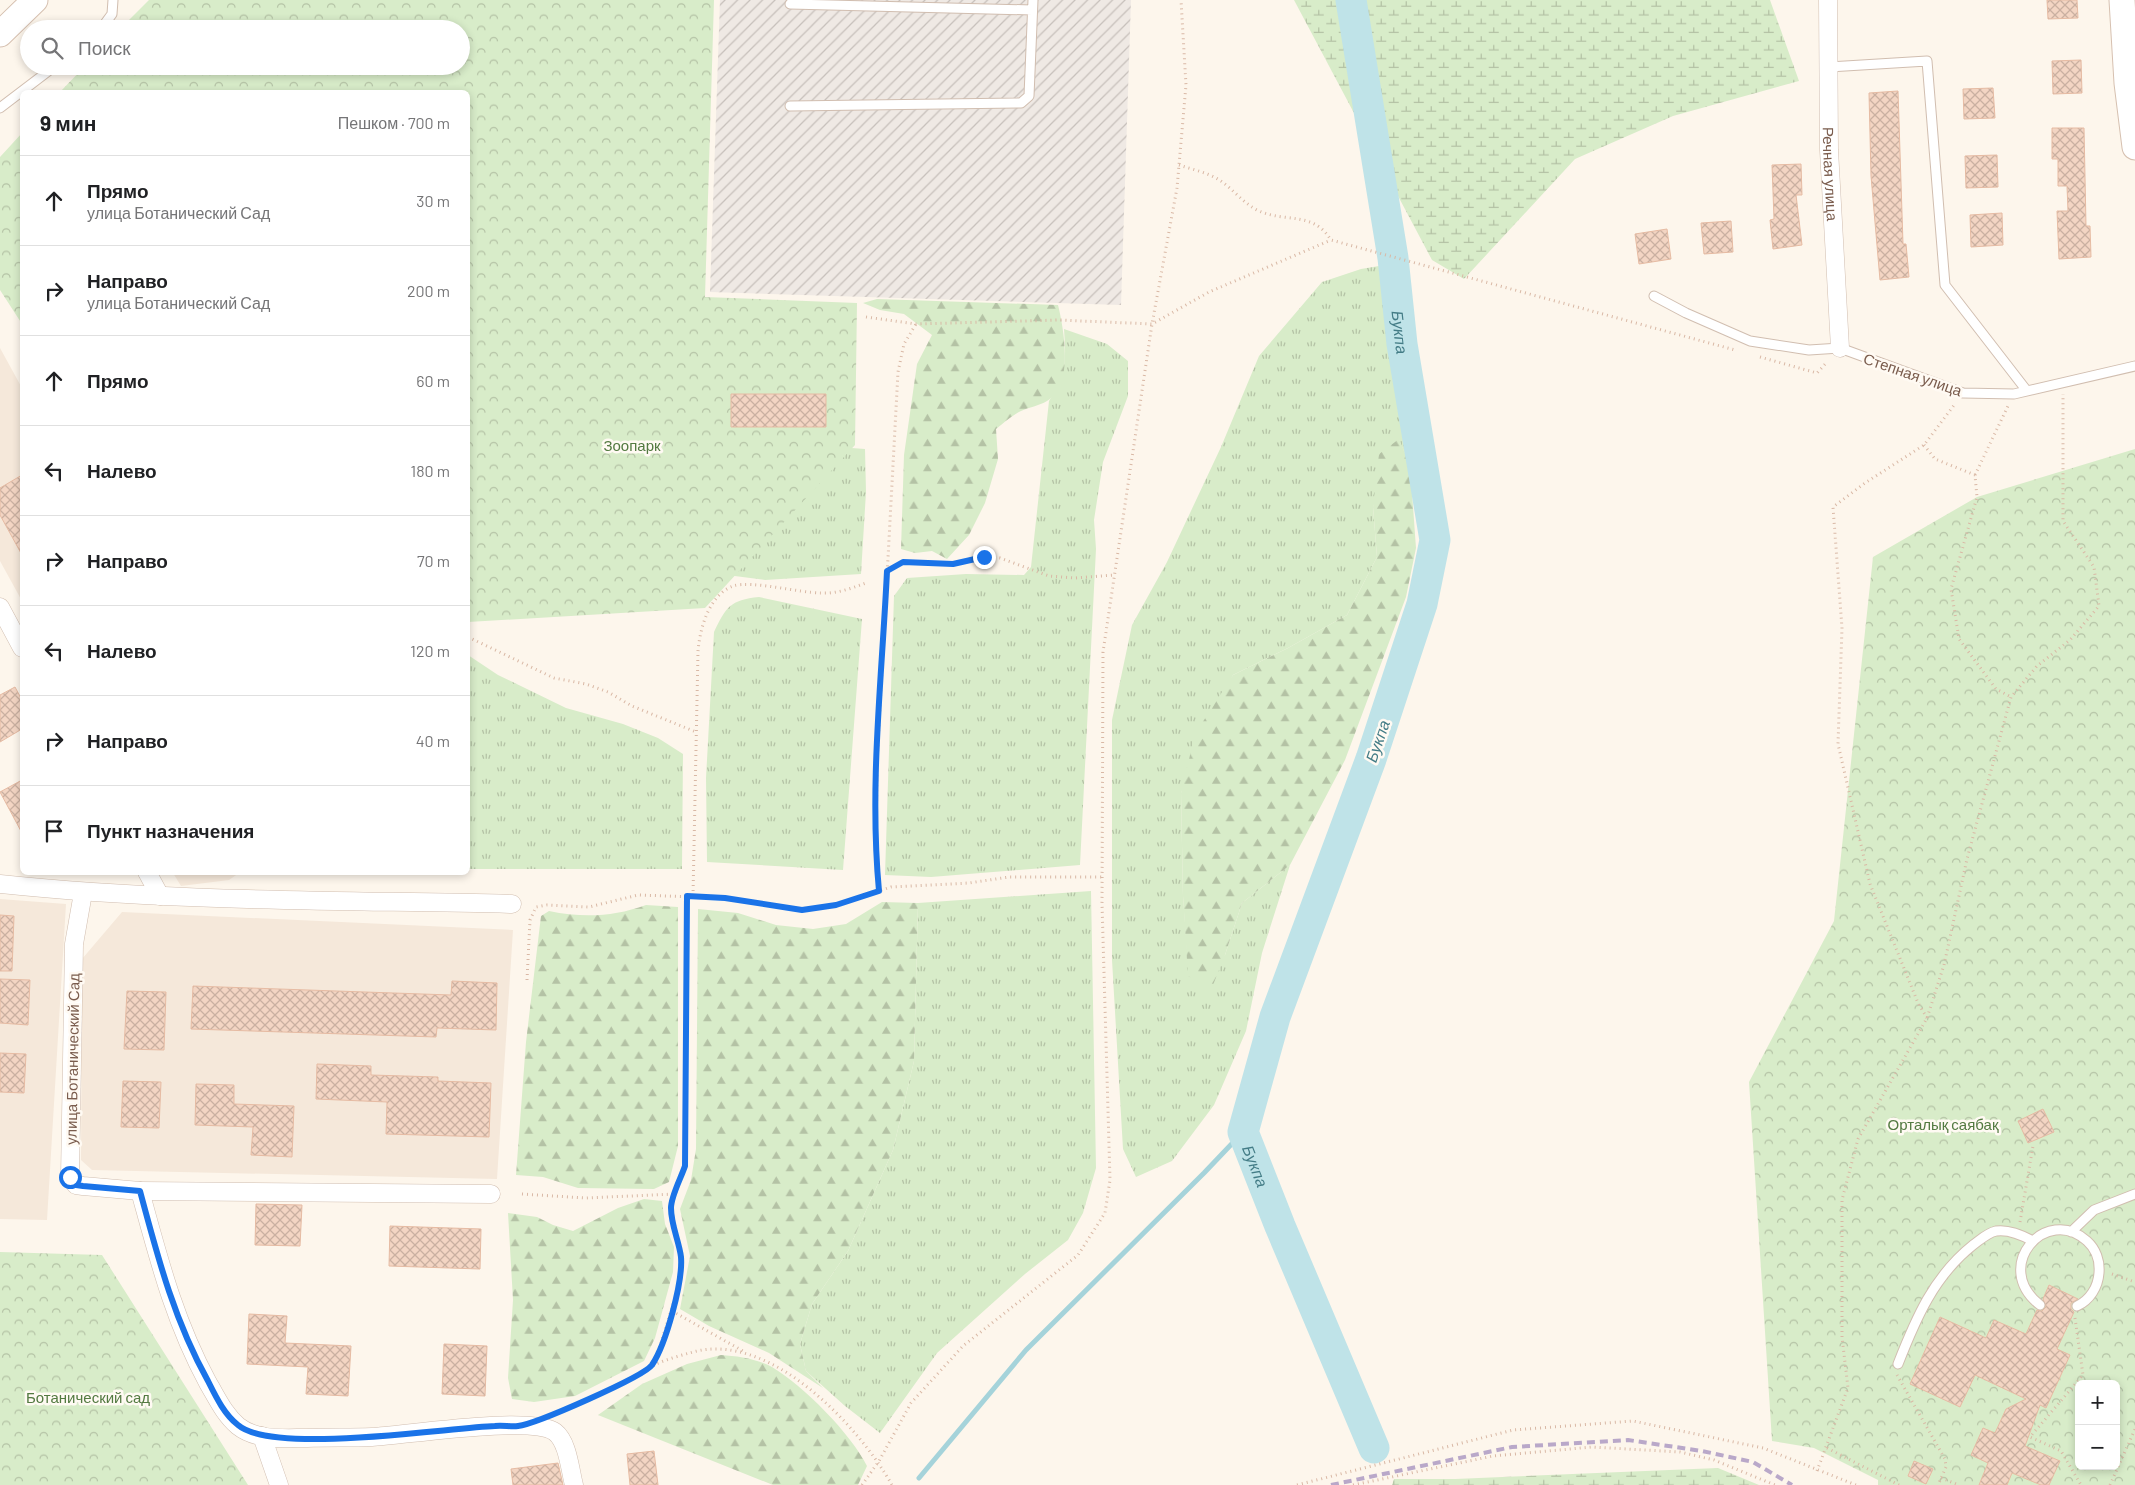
<!DOCTYPE html>
<html lang="ru">
<meta charset="utf-8">
<style>
:root{--surface:#fff;--page:#f2f2f2;--text:#202124;--muted:#757577;--line:#e0e0e0}
body{margin:0;font-family:Barlow,sans-serif;background:var(--page);color:var(--text)}
.controls{position:absolute;right:15px;bottom:15px;display:grid;overflow:hidden;border-radius:8px;box-shadow:0 2px 8px #0003}
.controls button{width:45px;height:45px;display:grid;place-items:center;padding:0;border:0;border-bottom:1px solid var(--line);background:var(--surface);color:var(--text);font:25px sans-serif}
.stop{position:absolute;width:15px;height:15px;margin:-11px;border:4px solid #1a73e8;border-radius:50%;background:#fff}
.stop.end{background:#1a73e8;border-color:#fff;box-shadow:0 1px 5px #0008}
.list{margin:0;padding:0;list-style:none}
h2{display:flex;justify-content:space-between;align-items:center;height:65px;margin:0;padding:0 20px;font-size:21px}
h2 small{font-size:16px;font-weight:400;color:var(--muted)}
.list li{display:grid;grid-template-columns:32px 1fr auto;gap:15px;align-items:center;box-sizing:border-box;height:90px;padding:0 20px;border-top:1px solid var(--line)}
.list b{display:block;font-size:19px;white-space:nowrap}
.list p{margin:0;font-size:16px;white-space:nowrap;color:var(--muted)}
.list em{font-size:16px;font-style:normal;color:var(--muted)}
.icon{flex:none;width:28px;height:28px;fill:none;stroke:currentColor;stroke-width:2;stroke-linecap:round;stroke-linejoin:round}
.map{position:relative;flex:none;width:2135px;height:1485px;overflow:hidden}
.search{position:absolute;background:var(--surface);box-shadow:0 2px 8px #0003;left:20px;top:20px;width:450px;height:55px;display:flex;align-items:center;gap:12px;box-sizing:border-box;padding:0 18px;border-radius:28px;color:var(--muted);font-size:19px}
.panel{position:absolute;background:var(--surface);box-shadow:0 2px 8px #0003;left:20px;top:90px;width:450px;height:785px;border-radius:8px}
.map>svg:first-child{display:block}
</style>
<div class="map">
<svg width="2135" height="1485" viewBox="0 0 2135 1485">
<defs>
<pattern id="industrial-furrows" width="10" height="10" patternUnits="userSpaceOnUse" patternTransform="scale(1.25)"><rect width="10" height="10" fill="#efe9e4"/><path d="M-1 1l2-2M0 10L10 0M9 11l2-2" fill="none" stroke="#c7c0bb"/></pattern>
<pattern id="grass-tufts" width="24" height="20" patternUnits="userSpaceOnUse" patternTransform="scale(1.25)"><rect width="24" height="20" fill="#d8ecc9"/><path d="M3 7l-1-3M5 7V3M7 7l1-3M15 17l-1-3M17 17v-4M19 17l1-3" fill="none" stroke="#b4c2a5"/></pattern>
<pattern id="forest-firs" width="22" height="20" patternUnits="userSpaceOnUse" patternTransform="scale(1.25)"><rect width="22" height="20" fill="#d8ecc9"/><path d="M5 1l3.5 6h-7zM16 11l3.5 6h-7z" fill="#b4c2a5"/></pattern>
<pattern id="wetland-marsh" width="20" height="14" patternUnits="userSpaceOnUse" patternTransform="scale(1.25)"><rect width="20" height="14" fill="#d8ecc9"/><path d="M1 5h8M5 5V1M11 12h8M15 12V8" fill="none" stroke="#b4c2a5"/></pattern>
<pattern id="park-crowns" width="20" height="18" patternUnits="userSpaceOnUse" patternTransform="scale(1.25)"><rect width="20" height="18" fill="#d8ecc9"/><path d="M2 6a3 3 0 1 1 6 0M12 15a3 3 0 1 1 6 0" fill="none" stroke="#b4c2a5"/></pattern>
<pattern id="building-cross-hatch" width="8" height="8" patternUnits="userSpaceOnUse" patternTransform="scale(1.25)"><rect width="8" height="8" fill="#f3d5c3"/><path d="M0 0l8 8M0 8l8-8" fill="none" stroke="#cab0a1"/></pattern>
</defs>
<rect width="100%" height="100%" fill="#fdf6ec"/>
<!-- residential -->
<path fill="#f5e8da" d="M0,348L22,388V601L0,561Z
M173,873H239L229,880L181,886Z
M0,899L66,904L47,1220L0,1219Z
M122,912L513,930L497,1179L92,1170L81,1160L82,959Z"/>
<!-- industrial -->
<path fill="url(#industrial-furrows)" d="M720,0H1131L1121,305L710,292Z"/>
<!-- grass -->
<path fill="url(#grass-tufts)" d="M1385,265L1410,465L1399,440L1373,507L1377,557L1347,615L1288,648L1233,675L1181,793L1183,896L1189,976L1225,955L1242,903L1290,865L1262,953L1246,1031L1214,1105L1172,1161L1136,1177L1123,1149L1112,960V720L1132,625L1167,562L1221,447L1259,356L1322,282L1361,269Z
M1064,329L1107,344L1128,361V396L1103,462L1094,520L1096,549L1080,865L931,877L885,875L894,596L907,578L966,574L1024,575L1031,567L1049,401C1067,375 1066,359 1064,329Z
M811,445L865,449L866,492L861,574L765,580L719,574Z
M759,597L862,619L843,870L707,862L706,778L714,632C726,607 730,600 759,597Z
M468,655L498,675L566,708L623,724L658,738L683,754L682,869H468Z
M1091,891L1096,1168L1083,1213L1068,1240L1025,1274L937,1353L880,1433L845,1406L806,1371L800,1344L812,1304L848,1251L893,1150L914,1061L918,903Z"/>
<!-- forest -->
<path fill="url(#forest-firs)" d="M877,299L1058,305C1064,329 1074,387 1047,401C1039,406 1029,407 1021,411C1012,415 1004,423 996,429L998,459L985,503L969,535L947,559L932,551L915,553L901,549L904,455L917,364L932,335L904,314L880,310L863,303Z
M1399,439L1410,465L1416,548L1406,597L1345,760L1290,865L1242,903L1225,955L1211,990L1188,976L1183,896L1181,793L1195,734L1233,675L1288,648L1347,615L1377,557L1373,507L1379,454Z
M882,902L918,903L914,1061L893,1150L848,1251L812,1304L800,1344L806,1371L823,1388L769,1353L709,1326L680,1309L690,1256L680,1209L691,1180L696,1149L698,909L738,913L776,925L813,929L846,924Z
M646,905L678,907V1146L669,1182L654,1189L578,1188L543,1177L516,1175L526,1042L541,916L549,911C583,918 613,917 646,905Z
M644,1199L662,1201L665,1224L674,1247L673,1272L655,1338L644,1361L575,1396L534,1402L512,1399L508,1378L513,1300L508,1213L537,1217L553,1225L573,1231L618,1208Z
M721,1355C738,1356 757,1359 772,1367C804,1386 851,1434 867,1466L858,1485H773L598,1415L642,1384L687,1364Z"/>
<!-- wetland -->
<path fill="url(#wetland-marsh)" d="M1294,0H1770L1799,81L1673,116L1575,159L1464,279L1432,260Z
M1718,1468L1759,1485H1392L1394,1479H1455Z"/>
<!-- park -->
<path fill="url(#park-crowns)" fill-rule="evenodd" d="M149,0H714L705,297L857,303L855,445L705,608L468,622V92H60L85,66H461V29H120Z
M22,133V324L0,290V157Z
M2135,449V1485H1878V1480L1814,1448L1772,1441L1749,1082L1834,921L1873,557L1977,497ZM2079,1384H2116V1466H2079Z
M0,1252L102,1255L248,1485H0Z"/>
<g fill="none" stroke-linecap="round" stroke-linejoin="round">
<!-- stream -->
<path stroke="#a5d3da" stroke-width="5" d="M919,1478L1026,1350L1204,1173L1243,1132"/>
<!-- river -->
<path stroke="#bfe3e8" stroke-width="31" id="s1" d="M1351,0L1393,258L1402,344L1435,540L1422,604L1371,759L1275,1017L1243,1132L1280,1226L1374,1448"/>
</g>
<!-- building -->
<path fill="url(#building-cross-hatch)" stroke="#e6bba3" d="M2047,0H2077L2078,18L2048,19Z
M2081,60L2082,93L2053,94L2052,61Z
M1993,88L1995,118L1964,119L1963,89Z
M1898,91L1903,244H1906L1909,277L1880,280L1871,176L1869,93Z
M2052,128H2084L2086,226H2090L2091,257L2059,259L2057,211H2068L2067,186H2058V159H2052Z
M1997,155L1998,187L1966,188L1965,156Z
M1801,164L1802,195H1796L1802,245L1773,249L1770,220L1774,219L1772,165Z
M2002,213L2003,245L1971,247L1970,215Z
M1731,221L1733,252L1704,254L1701,223Z
M1667,229L1671,259L1639,264L1635,234Z
M731,394H826V427H731Z
M22,475V555L0,515V488Z
M15,687L22,700V729L0,742V695Z
M22,780V833L0,792Z
M0,915L14,916L12,971H0Z
M0,979L30,980L28,1025L0,1023Z
M452,981L497,983L496,1030L437,1028L436,1037L191,1029L193,986L451,995Z
M127,991L166,992L164,1050L124,1049Z
M0,1053L26,1054L24,1093L0,1092Z
M317,1064L371,1066V1075L438,1077V1081L491,1083L489,1137L386,1134L387,1102L316,1099Z
M123,1081L161,1082L159,1128L121,1127Z
M196,1084L234,1085V1104L294,1106L292,1157L251,1155L253,1127L195,1125Z
M2043,1109L2054,1132L2028,1143L2018,1121Z
M256,1204L302,1205L300,1246L255,1245Z
M390,1226L481,1229L480,1269L389,1266Z
M2049,1285L2078,1299L2071,1303V1309L2074,1312L2057,1349L2070,1355L2046,1408L2040,1405L2025,1446L2060,1461L2049,1485H2041L2012,1473L2007,1485H1979L1988,1463L1971,1455L1983,1428L1995,1433L2006,1409L2026,1399L1975,1375L1960,1407L1910,1384L1940,1317L1986,1338L1994,1320L2026,1334L2037,1310L2042,1311L2046,1307L2043,1299Z
M249,1314L287,1316L285,1343L351,1346L348,1396L306,1394L308,1367L247,1364Z
M444,1344L487,1346L485,1396L442,1394Z
M654,1451L658,1485H630L627,1454Z
M1914,1461L1933,1469L1926,1484L1908,1476Z
M558,1463L563,1485H513L511,1469Z"/>
<g fill="none" stroke-linecap="round" stroke-linejoin="round">
<defs>
<path id="lane" d="M790,4L1032,10
M101,29L112,14L113,0
M1829,67L1927,61L1945,285L2027,391
M790,106L1021,103L1029,96L1033,0
M0,108L55,66
M1654,296L1686,313L1750,341L1809,350L1840,348L1963,393L2014,394L2135,366
M2071,1232L2094,1210L2135,1194
M2040,1305C1991,1267 2046,1204 2087,1241C2096,1249 2100,1261 2099,1273C2098,1287 2090,1300 2077,1306
M1898,1364C1916,1318 1934,1276 1973,1245C1980,1240 1987,1233 1996,1231C2009,1229 2022,1235 2033,1241"/>
<g id="street">
<path id="s2" d="M1828,0L1829,150L1840,348"/>
<path d="M0,607L22,648"/>
<path d="M147,872L160,896"/>
<path d="M0,884C170,902 341,900 512,904"/>
<path d="M83,893L74,944L70,1177L76,1185L83,1186L140,1191C159,1260 174,1320 208,1383C217,1398 224,1414 238,1426C257,1441 284,1438 307,1438C329,1437 350,1438 372,1437C406,1435 532,1415 555,1432C568,1442 570,1470 574,1485"/>
<path d="M140,1191L491,1194"/>
<path d="M262,1436L279,1485"/>
</g>
<path id="secondary" d="M2122,0L2127,83L2135,147
M0,34L35,0"/>
</defs>
<!-- lane casing -->
<use href="#lane" stroke="#d1beb0" stroke-width="11"/>
<!-- street casing -->
<use href="#street" stroke="#d1beb0" stroke-width="19"/>
<!-- secondary casing -->
<use href="#secondary" stroke="#d6c0b0" stroke-width="27"/>
<!-- path -->
<path stroke="#d9b8a5" stroke-width="3" stroke-dasharray="1 4" stroke-linecap="butt" d="M1179,165C1191,169 1205,172 1216,178C1232,187 1242,203 1259,211C1287,223 1313,211 1331,240L1735,350
M866,317L916,324L1059,320L1152,324L1209,292L1331,240
M1760,357L1817,373L1827,362
M1924,445L1935,459L1975,475L1977,497L1951,589L1959,639L1996,689L2011,697
M1975,475L2008,406
M887,571L903,563L953,564L984,557L1000,558L1049,576L1075,578L1114,575
M468,637L554,678L586,684L608,692L632,706L696,732
M879,891L876,860L877,763L898,372L904,344L916,324
M693,896L698,651C700,628 709,595 733,586C751,580 800,593 821,593C837,594 852,588 866,583
M527,980L530,920L536,907L547,905L589,907L638,895L725,898L802,910L836,905L891,887L969,883L1009,877H1102
M1927,1018L1918,1003L1870,884L1838,744L1842,628L1833,507L1865,483L1924,445L1955,404
M522,1194L585,1198L676,1194
M2020,1222L2033,1146
M2112,1274L2135,1282
M672,1311L743,1351
M2075,1318L2083,1375L2030,1437L2061,1451L2081,1485
M651,1366L660,1346L679,1285L681,1257L671,1207L685,1166L687,896
M1897,1375L1945,1459L1946,1467L1938,1485
M554,1413C577,1404 599,1395 621,1384C631,1379 640,1372 650,1367C663,1360 679,1356 693,1352C770,1331 858,1425 892,1485
M1827,1448L1899,1485
M1817,1471L1848,1388L1842,1337V1200L1858,1139L1927,1018L1944,965L1967,859L2011,697L2037,666L2070,640L2099,606L2094,567L2063,521V394
M1941,1478L1959,1485
M862,1485L879,1461L911,1403L963,1346L1078,1255L1105,1213L1110,1180L1102,903L1103,652L1152,324L1177,188L1186,85L1181,0
M1297,1485L1513,1430L1633,1421L1763,1448L1856,1485
M1353,1485L1493,1456L1592,1447L1680,1452L1714,1460L1775,1485
M2110,1485L2135,1429"/>
<!-- lane -->
<use href="#lane" stroke="#fff" stroke-width="9"/>
<!-- street -->
<use href="#street" stroke="#fff" stroke-width="18"/>
<!-- secondary -->
<use href="#secondary" stroke="#fff" stroke-width="25"/>
<!-- rail -->
<path stroke="#b9a8c9" stroke-width="4" stroke-dasharray="8 5" stroke-linecap="butt" d="M1331,1485L1512,1447L1628,1440L1702,1451L1753,1462L1792,1485"/>
</g>
<g fill="none" stroke-linecap="round" stroke-linejoin="round">
<!-- route -->
<path stroke="#1a73e8" stroke-width="6" d="M70,1177L76,1185L83,1186L140,1191C158,1258 174,1320 208,1381C216,1397 224,1414 238,1425C273,1455 444,1428 495,1426C503,1425 511,1427 518,1426C536,1424 643,1377 652,1365C666,1344 683,1282 681,1257C679,1241 671,1225 671,1208C671,1196 681,1178 685,1166L687,896L725,898L802,910L836,905L879,891C869,785 882,677 887,571L903,562L953,564L984,557"/>
</g>
<g text-anchor="middle" dominant-baseline="central" stroke-width="5" stroke-linejoin="round" paint-order="stroke">
<!-- street labels -->
<g font-size="15" fill="#7a5c4d" stroke="#fffaf3">
<text stroke="none"><textPath href="#s2" startOffset="174">Речная улица</textPath></text>
<text transform="translate(1913 374) rotate(19)">Степная улица</text>
<text transform="translate(72 1059) rotate(-89)">улица Ботанический Сад</text>
</g>
<!-- park labels -->
<g font-size="15" fill="#537a41" stroke="#fffaf3">
<text x="632" y="445">Зоопарк</text>
<text x="1943" y="1124">Орталық саябақ</text>
<text x="88" y="1397">Ботанический сад</text>
</g>
<!-- water labels -->
<g font-size="16" font-style="italic" fill="#437c86" stroke="#fffaf3">
<text stroke="none"><textPath href="#s1" startOffset="336">Букпа</textPath></text>
<text transform="translate(1377 741) rotate(-71)">Букпа</text>
<text stroke="none"><textPath href="#s1" startOffset="1206">Букпа</textPath></text>
</g>
</g>
</svg>
<div class="controls">
<button>+</button>
<button>−</button>
</div>
<div class="stop" style="left:70px;top:1177px"></div>
<div class="stop end" style="left:984px;top:557px"></div>
<div class="search"><svg class="icon" aria-label="search" viewBox="0 0 24 24"><circle cx="10" cy="10" r="6"/><path d="M15 15l6 6"/></svg>Поиск</div>
<section class="panel">
<h2>9 мин<small>Пешком · 700 m</small></h2>
<ul class="list">
<li><svg class="icon" aria-label="ahead" viewBox="0 0 24 24"><path d="M12 20V5M6 11l6-6 6 6"/></svg><div><b>Прямо</b><p>улица Ботанический Сад</p></div><em>30 m</em></li>
<li><svg class="icon" aria-label="right" viewBox="0 0 24 24"><path d="M7 20v-9h11M14 6l5 5-5 5"/></svg><div><b>Направо</b><p>улица Ботанический Сад</p></div><em>200 m</em></li>
<li><svg class="icon" aria-label="ahead" viewBox="0 0 24 24"><path d="M12 20V5M6 11l6-6 6 6"/></svg><div><b>Прямо</b></div><em>60 m</em></li>
<li><svg class="icon" aria-label="left" viewBox="0 0 24 24"><path d="M17 20v-9H6M10 6l-5 5 5 5"/></svg><div><b>Налево</b></div><em>180 m</em></li>
<li><svg class="icon" aria-label="right" viewBox="0 0 24 24"><path d="M7 20v-9h11M14 6l5 5-5 5"/></svg><div><b>Направо</b></div><em>70 m</em></li>
<li><svg class="icon" aria-label="left" viewBox="0 0 24 24"><path d="M17 20v-9H6M10 6l-5 5 5 5"/></svg><div><b>Налево</b></div><em>120 m</em></li>
<li><svg class="icon" aria-label="right" viewBox="0 0 24 24"><path d="M7 20v-9h11M14 6l5 5-5 5"/></svg><div><b>Направо</b></div><em>40 m</em></li>
<li><svg class="icon" aria-label="arrive" viewBox="0 0 24 24"><path d="M6 21V4h12l-3 4 3 4H6"/></svg><div><b>Пункт назначения</b></div></li>
</ul>
</section>
</div>
